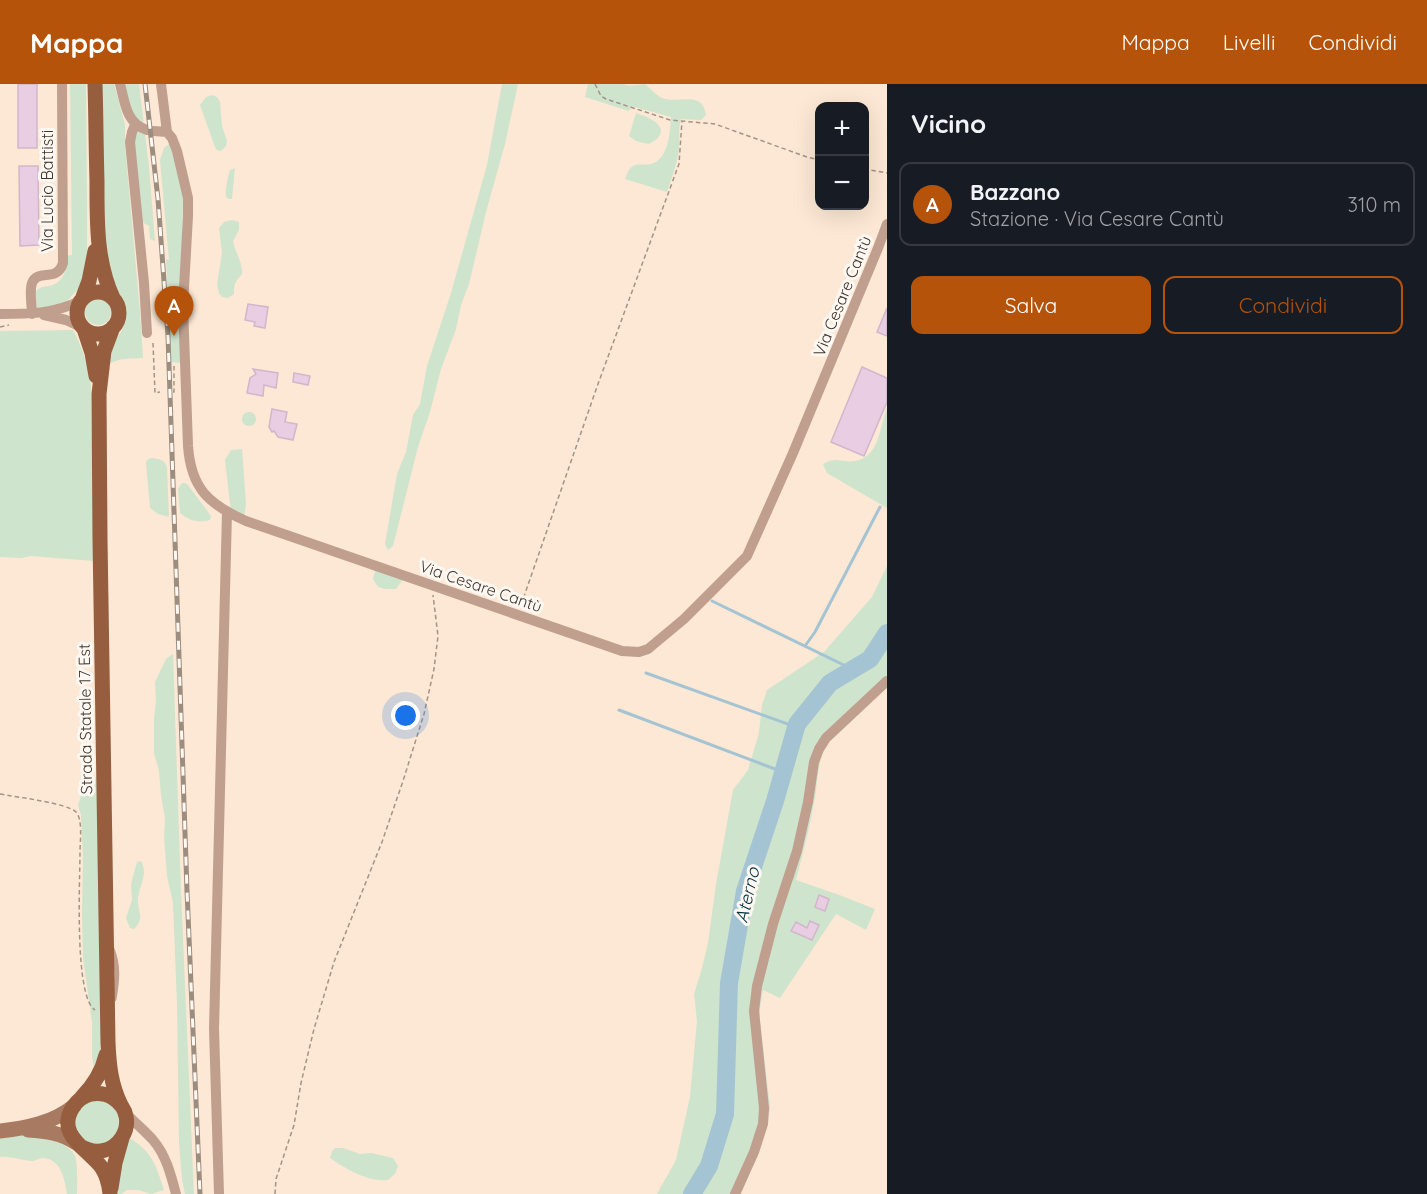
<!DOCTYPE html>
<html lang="it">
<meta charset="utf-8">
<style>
:root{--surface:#171b24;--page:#242831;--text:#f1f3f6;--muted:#9ea1a6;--line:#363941;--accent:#b45309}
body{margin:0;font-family:Quicksand,sans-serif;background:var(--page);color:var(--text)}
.controls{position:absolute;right:18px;top:18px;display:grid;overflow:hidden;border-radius:12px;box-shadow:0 6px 24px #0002}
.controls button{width:54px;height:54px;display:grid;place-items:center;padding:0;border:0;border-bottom:2px solid var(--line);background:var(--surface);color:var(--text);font:30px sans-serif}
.you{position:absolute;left:406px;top:632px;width:21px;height:21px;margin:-15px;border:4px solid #fff;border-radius:50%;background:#1a73e8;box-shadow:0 0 0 9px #1a73e833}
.badge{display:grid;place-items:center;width:39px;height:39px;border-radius:50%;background:var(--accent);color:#fff;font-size:20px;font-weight:700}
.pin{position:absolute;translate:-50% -50px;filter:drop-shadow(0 2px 3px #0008)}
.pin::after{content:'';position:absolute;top:32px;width:21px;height:18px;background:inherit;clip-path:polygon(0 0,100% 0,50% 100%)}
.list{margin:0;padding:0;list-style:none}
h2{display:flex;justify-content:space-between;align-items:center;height:78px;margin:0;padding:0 24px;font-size:26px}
h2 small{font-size:20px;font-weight:400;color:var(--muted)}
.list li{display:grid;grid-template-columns:39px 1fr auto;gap:18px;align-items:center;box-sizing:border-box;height:84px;margin:0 12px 12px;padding:0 12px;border:2px solid var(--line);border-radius:12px}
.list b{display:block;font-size:22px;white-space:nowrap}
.list p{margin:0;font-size:20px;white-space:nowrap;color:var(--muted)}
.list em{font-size:20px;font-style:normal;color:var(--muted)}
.actions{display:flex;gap:12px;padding:18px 24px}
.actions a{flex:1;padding:14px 0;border:2px solid var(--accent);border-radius:12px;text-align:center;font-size:21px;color:var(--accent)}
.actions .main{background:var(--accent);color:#fff}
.map{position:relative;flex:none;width:887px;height:1110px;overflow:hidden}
header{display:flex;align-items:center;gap:36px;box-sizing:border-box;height:84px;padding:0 30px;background:var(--accent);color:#fff}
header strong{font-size:28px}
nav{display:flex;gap:33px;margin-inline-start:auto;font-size:21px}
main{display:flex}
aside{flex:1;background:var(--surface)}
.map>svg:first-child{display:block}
</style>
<header>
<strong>Mappa</strong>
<nav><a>Mappa</a><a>Livelli</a><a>Condividi</a></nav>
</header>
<main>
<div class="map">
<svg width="887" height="1110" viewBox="0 0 887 1110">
<rect width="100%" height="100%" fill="#fce8d4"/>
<!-- green -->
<path fill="#cee4cd" d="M70,0H86L87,121V171L85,188L80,203L67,217L60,221L37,224L35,208C40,203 42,203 49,202C64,199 67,185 67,172L72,171Z
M100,0H114L125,41V62L140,228L143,274C131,275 119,273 108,281L109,263L122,247L125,230L121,218L104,186Z
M122,0H139L149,83L155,157L150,155L149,142L142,138L132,34Z
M502,0H518L505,60L486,128L469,200L461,221L456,245L441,285L430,328L418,363L393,462L388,466L385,460L397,390L406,368L413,331L420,320L427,282L451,209L487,81Z
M588,0H623L629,2L645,0C650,4 655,10 660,13C677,22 702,4 706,31L701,36L681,35C678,44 680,55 679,65C677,80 672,93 667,108L625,95C633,71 642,86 656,78C669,70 670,47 671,33L631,22L629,27L585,13Z
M212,11L217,13L220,18L222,42L227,57L226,62L221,67L217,66L215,63L200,21L206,13Z
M636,29C653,34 675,46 649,60L636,57L629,52Z
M169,60L174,73L183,109L181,279L171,278L166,175L169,176L160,76L164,64Z
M235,84L232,115H229L226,113C225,106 228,92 230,86Z
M232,136L239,138V146L233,157C235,168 243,179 242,190C235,198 234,199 234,210L228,214L222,213L219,209L217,200L222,169L219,144L224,138Z
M85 228a13 13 0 1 1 26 0a13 13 0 1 1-26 0Z
M73,246C83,265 89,283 91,304L94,477L31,472L21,474L0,473V247Z
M887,324V424L827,389L823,380C838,372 840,379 855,377C879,374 880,342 887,324Z
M242 335a7 7 0 1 1 14 0a7 7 0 1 1-14 0Z
M242,365L246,420L244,434L231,428L225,376L231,366Z
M151,374C159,375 164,375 167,383L169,433L158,430L150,424L146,379L147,376Z
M182,399H185L188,401L211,432L210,436C199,439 189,437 180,429L178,405Z
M887,482V603L827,660C817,679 818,694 815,714C810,742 803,769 796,796L842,812L875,825L866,846L836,830L780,914L763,906L760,924V937L770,1023L767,1042L758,1070L741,1110H657L676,1076L690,1013L697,937L694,910L702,884L708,859L716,800L733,706L748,686L759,649L762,621L767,606L824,568L872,513Z
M376,484L404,494L396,505H385L378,503L373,495Z
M173,570L181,808L194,1110H185L182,1096L179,1059L177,920L173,819L167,792L164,753L165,735L161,711L159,687L154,669V634L156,617L155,598L166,575Z
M98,692L101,949L100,970L95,989L92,973V938L83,874L82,831L83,773L81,731L78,721L83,706Z
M141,777C149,791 138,802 138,817C138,829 145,834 134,845L130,844L126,834L132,816L131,800L137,778Z
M75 1038a22 22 0 1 1 44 0a22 22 0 1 1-44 0Z
M28,1051C42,1054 68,1057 75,1072C78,1081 77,1100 77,1110H67C65,1096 61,1074 42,1074C39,1074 36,1077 33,1077C22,1077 11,1072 0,1073V1052Z
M128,1053C152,1067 156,1081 164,1106L151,1110L138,1106H127L121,1110H117L118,1091Z
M335,1064H343L360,1070L371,1069L393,1074L398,1082L395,1090L388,1096C367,1098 348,1086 330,1074L332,1067Z"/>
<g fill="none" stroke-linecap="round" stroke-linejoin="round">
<!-- stream -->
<path stroke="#a4c4d4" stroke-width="3" d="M712,517L852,585
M805,562L815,548L880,423
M646,589L796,643
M619,626L783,688"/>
<!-- river -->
<path stroke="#a4c4d4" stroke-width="18" d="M692,1110L709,1082L725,1030L729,899L745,807L775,717L797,640L830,599L870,575L887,549"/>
</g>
<!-- building -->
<path fill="#e8cde3" stroke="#d1b6cc" stroke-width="1.5" d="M18,0H37V64H18Z
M19,82H38L39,161L20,162Z
M248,220L268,223L265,244L254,242L255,238L245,236Z
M887,224V252L877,248Z
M862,283L887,294V318L864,372L831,358Z
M253,285L278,289L276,304L264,301L263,312L247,309L250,294L256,290Z
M294,289L310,292L308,301L293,298Z
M272,325L287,328L285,338L297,340L293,356L278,353L274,347L272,348L269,343Z
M819,811L829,815L825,827L815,823Z
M810,837L819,841L812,856L791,847L796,838L807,844Z"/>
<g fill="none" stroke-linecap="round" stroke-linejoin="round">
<!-- path -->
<path stroke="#a39484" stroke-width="1.5" stroke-dasharray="4.5 3" stroke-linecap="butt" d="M595,0L601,12L606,15L670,36L715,40L807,73L820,76
M864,85L887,89
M0,243L9,241
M153,259L155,309L160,308
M173,308H174V281
M521,521L598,300L679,80L682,37
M0,710C15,713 67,719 76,728C83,735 80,758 80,768C80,796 74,913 95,926
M275,1110L276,1095L294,1041L301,999L314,945L334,878L382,758L403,697L424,630L434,585L438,552L433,511"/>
<!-- lane -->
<path stroke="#c09f8e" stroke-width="5" d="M112,865C119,882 117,897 114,915"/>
<!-- street -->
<path stroke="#c09f8e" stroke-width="10" d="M120,0C125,18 126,40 147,46
M161,0L167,48
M135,41L132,48L130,58L144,199L147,249
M154,47L167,48L172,54L177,67L188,114V132L183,222L188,362C191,404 208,420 246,437L622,567L639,568L648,565L684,535L747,472L793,369L878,164L887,140
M0,230C28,230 54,230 80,217
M32,230C32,221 29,208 32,199C38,184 57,199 63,179L62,0
M44,231L66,236L81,243
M125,1028C134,1038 144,1046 153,1056C166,1071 171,1091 176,1110
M219,1110L214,945L227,428
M735,1110L754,1068L763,1040L764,1024L754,927L757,902L773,840L797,767L808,718L814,678L819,665L826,654L887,597"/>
<!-- secondary -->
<path stroke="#a87a61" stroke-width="15" d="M28,1046C46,1047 62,1049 76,1059
M0,1047C27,1044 53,1039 74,1022"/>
<!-- primary -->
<path stroke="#965e3f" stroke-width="15" d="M95,0C96,32 96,64 97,97C97,137 96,177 113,214
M77 229a21 21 0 1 1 42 0a21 21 0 1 1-42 0Z
M83,213L89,197L95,167
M113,243L104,267L99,310L100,455L108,959C109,981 111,1001 121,1021
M84,245L92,269L96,292
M81,1014C94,1001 102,988 106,971
M80,1062C115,1083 145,1035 113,1014C107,1010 98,1009 91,1010C83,1012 77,1017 73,1023C55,1051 88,1065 102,1084C107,1092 109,1100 110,1110
M111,1104L115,1079L122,1054"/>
<defs>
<path id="rail" d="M145,0L158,115L168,252L187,807L200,1110"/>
</defs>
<!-- rail casing -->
<use href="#rail" stroke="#9c8d7e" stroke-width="5"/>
<!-- rail -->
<use href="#rail" stroke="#fef8f3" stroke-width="3" stroke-dasharray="9" stroke-linecap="butt"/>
</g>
<g text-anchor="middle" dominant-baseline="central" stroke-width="6" stroke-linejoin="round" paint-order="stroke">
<!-- street labels -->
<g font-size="16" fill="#40362c" stroke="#fef8f3">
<text transform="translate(47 107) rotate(-90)">Via Lucio Battisti</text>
<text transform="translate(842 212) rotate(-68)">Via Cesare Cantù</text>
<text transform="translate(481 502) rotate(19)">Via Cesare Cantù</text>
<text transform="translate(85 635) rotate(-91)">Strada Statale 17 Est</text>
</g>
<!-- water labels -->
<g font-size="18" font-style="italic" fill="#003041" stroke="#fef8f3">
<text transform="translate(747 811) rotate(-77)">Aterno</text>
</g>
</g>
</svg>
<div class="controls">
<button>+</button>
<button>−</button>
</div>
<div class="you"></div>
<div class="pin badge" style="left:174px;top:252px">A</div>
</div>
<aside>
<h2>Vicino<small></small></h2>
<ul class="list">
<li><span class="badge">A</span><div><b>Bazzano</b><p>Stazione · Via Cesare Cantù</p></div><em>310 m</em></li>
</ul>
<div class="actions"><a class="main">Salva</a><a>Condividi</a></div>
</aside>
</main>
